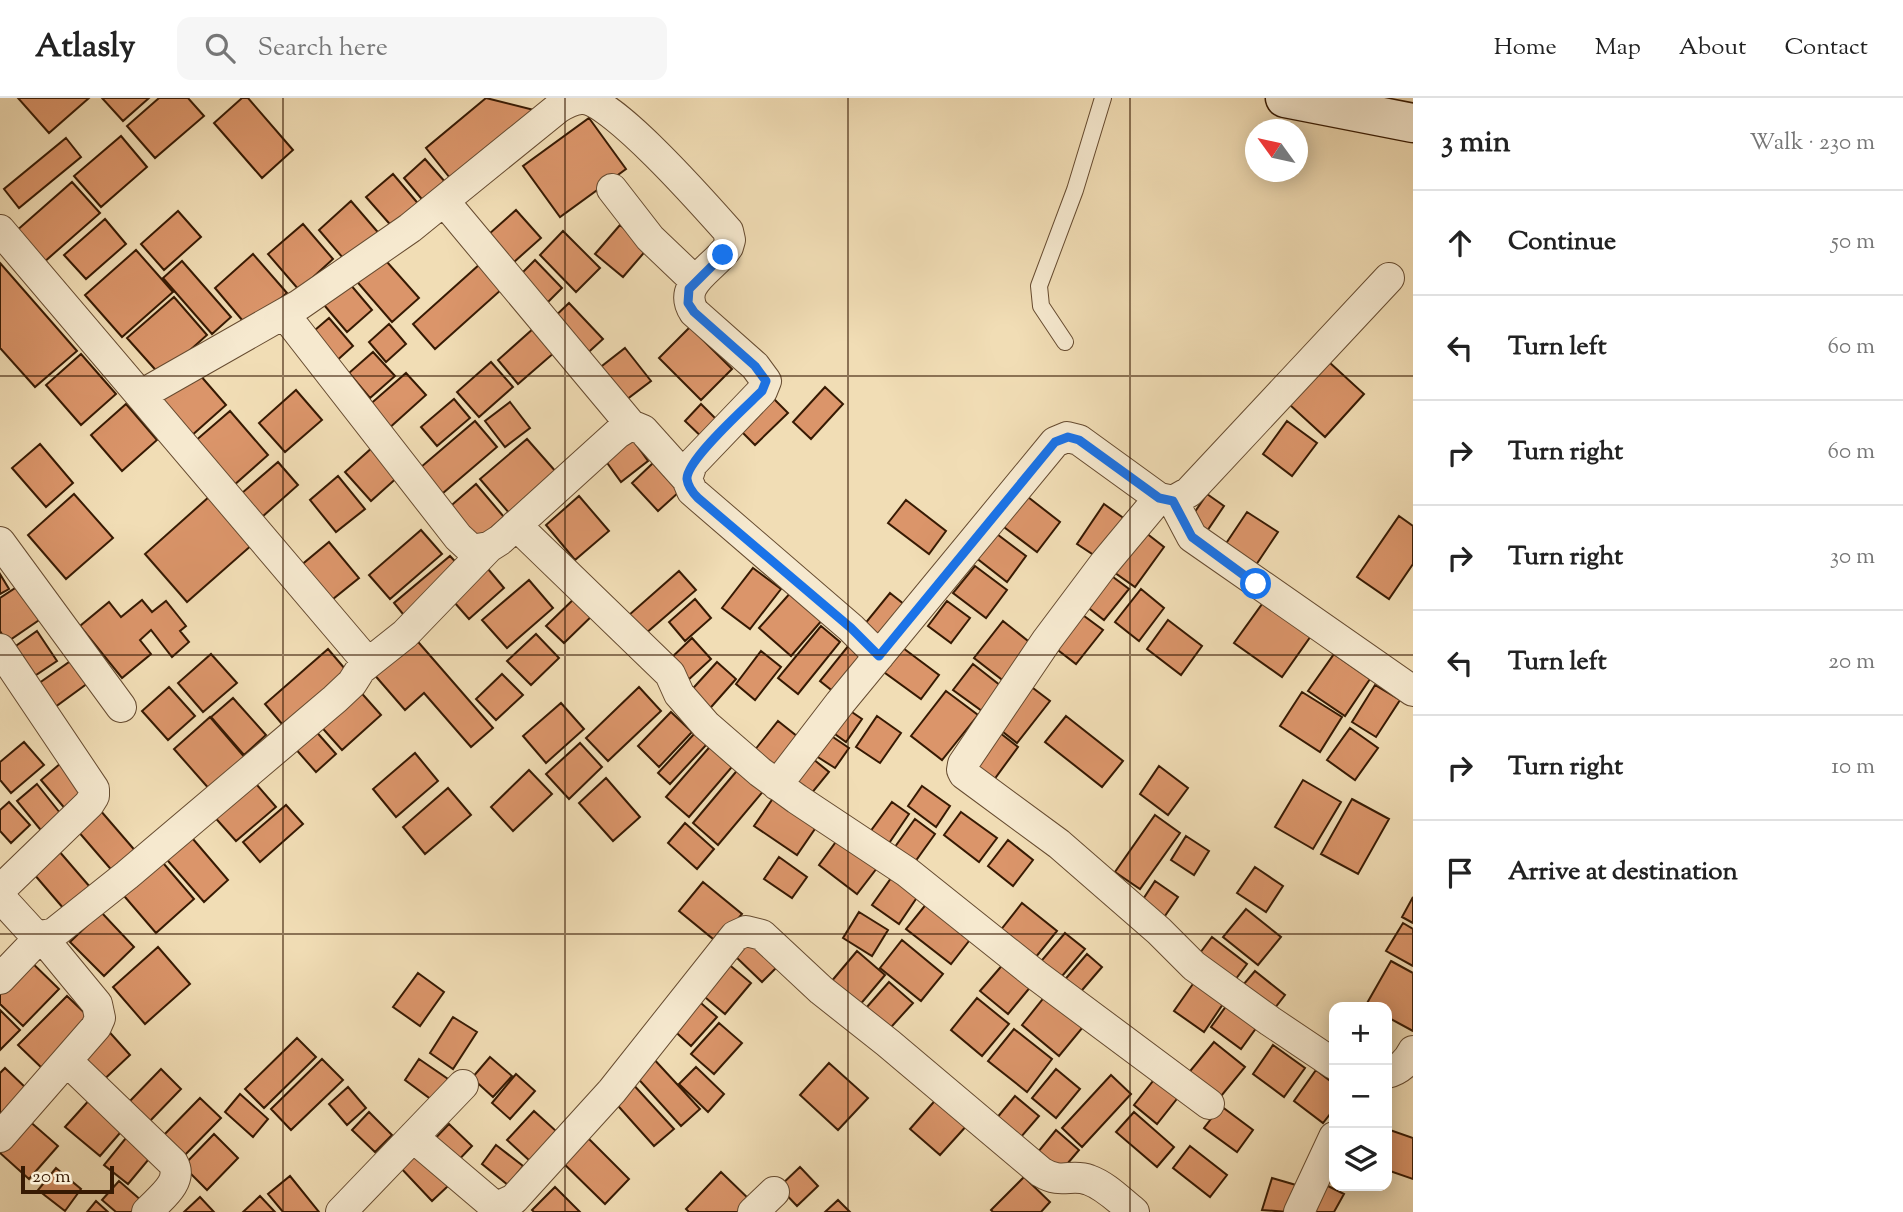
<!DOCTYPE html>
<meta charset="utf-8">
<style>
:root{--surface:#fff;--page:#f6f6f6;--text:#222;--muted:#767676;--line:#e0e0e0}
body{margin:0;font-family:"Sorts Mill Goudy",serif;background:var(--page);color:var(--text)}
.controls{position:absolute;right:21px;bottom:21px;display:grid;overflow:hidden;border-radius:14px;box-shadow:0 4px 18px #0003}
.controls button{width:63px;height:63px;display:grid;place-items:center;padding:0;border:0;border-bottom:2px solid var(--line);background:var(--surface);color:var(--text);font:35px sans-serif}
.compass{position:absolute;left:1245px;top:21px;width:63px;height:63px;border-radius:50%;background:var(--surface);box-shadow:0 4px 18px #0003;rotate:303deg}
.scale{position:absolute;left:21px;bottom:18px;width:93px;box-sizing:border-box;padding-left:7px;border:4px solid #371a03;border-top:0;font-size:19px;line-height:24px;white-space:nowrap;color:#371a03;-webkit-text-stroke:5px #f6e9cf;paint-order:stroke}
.stop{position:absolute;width:21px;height:21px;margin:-16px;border:5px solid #1a73e8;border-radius:50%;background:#fff}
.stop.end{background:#1a73e8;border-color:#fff;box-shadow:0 2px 7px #0008}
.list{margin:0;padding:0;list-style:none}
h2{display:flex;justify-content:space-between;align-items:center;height:91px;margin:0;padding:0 28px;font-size:30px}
h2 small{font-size:23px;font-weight:400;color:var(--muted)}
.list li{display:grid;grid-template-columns:46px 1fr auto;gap:21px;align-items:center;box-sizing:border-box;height:105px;padding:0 28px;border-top:2px solid var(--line)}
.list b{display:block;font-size:26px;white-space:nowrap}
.list em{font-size:23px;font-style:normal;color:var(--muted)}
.icon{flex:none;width:38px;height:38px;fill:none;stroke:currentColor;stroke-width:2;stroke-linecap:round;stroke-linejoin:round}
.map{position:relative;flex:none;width:1413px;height:1114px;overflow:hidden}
header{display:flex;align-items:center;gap:42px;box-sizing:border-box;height:98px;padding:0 35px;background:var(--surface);border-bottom:2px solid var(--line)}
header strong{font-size:33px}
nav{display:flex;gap:38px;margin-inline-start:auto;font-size:24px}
.search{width:490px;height:63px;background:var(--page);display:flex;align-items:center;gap:18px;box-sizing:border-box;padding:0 24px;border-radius:14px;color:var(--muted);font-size:26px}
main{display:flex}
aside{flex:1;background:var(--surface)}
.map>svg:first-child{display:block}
</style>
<header>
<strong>Atlasly</strong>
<div class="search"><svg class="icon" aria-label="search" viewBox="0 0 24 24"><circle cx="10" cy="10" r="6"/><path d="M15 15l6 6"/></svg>Search here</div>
<nav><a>Home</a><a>Map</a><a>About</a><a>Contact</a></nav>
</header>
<main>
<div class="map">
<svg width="1413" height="1114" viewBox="0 0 1413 1114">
<rect width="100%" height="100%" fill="#f1ddb5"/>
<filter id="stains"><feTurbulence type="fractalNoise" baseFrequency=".00286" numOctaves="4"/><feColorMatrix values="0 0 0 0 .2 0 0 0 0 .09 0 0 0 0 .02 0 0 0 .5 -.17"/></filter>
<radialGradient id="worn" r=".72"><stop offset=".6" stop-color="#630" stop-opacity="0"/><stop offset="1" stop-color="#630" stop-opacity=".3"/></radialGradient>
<!-- building -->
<path fill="#db956a" stroke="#371a03" stroke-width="2" d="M18,0H89L49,35Z
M102,0H149L123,23Z
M159,0H188L204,18L155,60L127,28Z
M242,0H248L293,52L262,80L214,25Z
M486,0L546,15L458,90L426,50Z
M589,20L626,71L560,119L523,68Z
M121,38L147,69L101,109L74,78Z
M66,40L81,59L19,110L4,91Z
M425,61L453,93L431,112L404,80Z
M393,76L421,109L395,132L366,99Z
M72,84L100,115L43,165L15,134Z
M351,103L382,139L349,167L319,132Z
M516,112L541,140L514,164L489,136Z
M178,113L201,139L164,172L141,146Z
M105,121L126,146L86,181L64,157Z
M303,126L333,161L299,192L268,156Z
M620,127L648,150L623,179L595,156Z
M563,133L600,170L576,194L540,157Z
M136,152L173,194L122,239L85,197Z
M253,156L287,195L248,229L215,190Z
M380,156L419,200L392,224L353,179Z
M535,162L562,190L540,212L513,184Z
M182,163L231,219L212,236L163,180Z
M0,165L77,253L35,289L0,250Z
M480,166L502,191L435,251L413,226Z
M344,179L372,212L347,234L319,201Z
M174,199L207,237L161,278L127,240Z
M569,205L603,241L581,261L548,225Z
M329,220L353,248L333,266L308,238Z
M389,226L406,246L386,264L369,244Z
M690,229L732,271L701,302L659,260Z
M534,230L555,254L518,286L498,262Z
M625,250L651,283L618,308L593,275Z
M373,254L395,278L370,300L349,275Z
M81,256L116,296L81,327L46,287Z
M491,264L513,289L479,319L457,294Z
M1329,264L1364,296L1325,339L1290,307Z
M193,269L226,307L190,339L156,301Z
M406,275L426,297L387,332L367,309Z
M825,289L843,306L811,341L793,324Z
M296,292L322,322L285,354L259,325Z
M767,294L788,315L755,347L734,326Z
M454,301L470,320L437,348L421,329Z
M510,304L530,330L505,349L485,323Z
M126,306L157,342L122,373L91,337Z
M701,306L724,329L708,345L685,323Z
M230,313L268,357L233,388L194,344Z
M475,323L497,349L436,401L414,375Z
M1287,323L1317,345L1292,378L1263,356Z
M628,335L648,363L621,384L600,355Z
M527,341L557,375L510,416L480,381Z
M40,346L73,385L46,409L12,370Z
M374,348L400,377L371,403L345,374Z
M278,364L298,387L262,419L242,395Z
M653,365L679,394L658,413L632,385Z
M338,378L365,411L336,434L310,402Z
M476,386L504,419L474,445L446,412Z
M1019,392L1060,424L1037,454L996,423Z
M74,396L113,440L66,481L28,437Z
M1207,396L1224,408L1205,436L1188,424Z
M210,398L253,446L187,504L145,456Z
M579,398L609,433L575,462L546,427Z
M906,402L946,433L929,456L888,425Z
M1104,406L1129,424L1103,463L1077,446Z
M1247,414L1278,434L1250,476L1219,456Z
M1399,418L1413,428V466L1389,501L1357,479Z
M989,430L1026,458L1007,484L970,455Z
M1141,431L1164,449L1135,489L1111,472Z
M421,432L442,456L390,501L369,477Z
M329,444L359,480L328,505L299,469Z
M450,458L464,473L407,521L394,505Z
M483,465L504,490L469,521L447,496Z
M975,468L1007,492L986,520L953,495Z
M753,470L781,491L750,531L722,510Z
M679,473L696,492L645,536L629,517Z
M1105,473L1129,491L1104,522L1081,504Z
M0,476L9,491L0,496Z
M529,482L553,510L507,550L482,522Z
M23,485L45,518L7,544L0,533V500Z
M1141,491L1164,510L1139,543L1115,524Z
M792,493L823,521L791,558L759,530Z
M580,495L597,513L564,545L546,528Z
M890,495L910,511L879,549L859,533Z
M695,501L711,520L685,543L669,524Z
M142,502L152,514L166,503L186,528L180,533L189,544L172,559L151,532L140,542L151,556L122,580L80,528L109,504L121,519Z
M1265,502L1313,535L1282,579L1234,545Z
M947,503L970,520L951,545L928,528Z
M1076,512L1103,532L1076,566L1050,546Z
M1168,522L1202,548L1181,577L1147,551Z
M1003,523L1033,547L1005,584L974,560Z
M821,528L840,544L798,596L778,580Z
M37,533L57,563L33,579L13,550Z
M536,536L559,560L531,587L507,563Z
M413,538L493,630L471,649L424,595L405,612L372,574Z
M692,540L711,561L687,583L668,563Z
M849,547L867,563L839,598L820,583Z
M899,547L939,577L921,601L881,572Z
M328,551L351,578L288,633L265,606Z
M761,553L781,569L755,602L736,586Z
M211,556L237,585L203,614L178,585Z
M1334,556L1370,581L1345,618L1308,593Z
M72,562L88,585L51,612L35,588Z
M717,564L736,581L705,616L686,598Z
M973,566L1001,588L982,613L953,592Z
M502,576L523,597L496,622L476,601Z
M1025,584L1050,603L1017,645L993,626Z
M1375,587L1400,602L1376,639L1352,624Z
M169,589L195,618L168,642L142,613Z
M639,589L661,613L608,663L586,640Z
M357,590L381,617L342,652L317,624Z
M946,593L978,617L942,662L911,638Z
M1302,594L1342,619L1320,654L1280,628Z
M233,600L266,637L244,657L211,619Z
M561,605L584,631L546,665L523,638Z
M843,608L862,621L846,644L828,631Z
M671,614L692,634L659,669L638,648Z
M877,618L901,635L880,665L856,649Z
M1066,618L1123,663L1102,689L1045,644Z
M210,619L247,662L211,693L174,651Z
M778,623L798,639L769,674L750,658Z
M313,630L336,656L316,674L293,648Z
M1350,630L1378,650L1355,682L1327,662Z
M995,631L1018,649L988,690L964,671Z
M695,635L707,646L670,686L658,675Z
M827,635L849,650L835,670L813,656Z
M24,644L44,667L11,695L0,682V664Z
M714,644L737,663L689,719L666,699Z
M580,645L602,669L569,701L546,676Z
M415,655L438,683L396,719L373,691Z
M807,656L829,674L806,702L785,685Z
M61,665L88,695L67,713L41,682Z
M1159,668L1188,690L1168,717L1140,696Z
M740,669L765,691L718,747L693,725Z
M529,672L552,696L513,733L491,709Z
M251,680L276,709L236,743L211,715Z
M606,680L640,719L613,743L579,705Z
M1303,682L1341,704L1313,751L1275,729Z
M37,686L64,720L44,736L17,703Z
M922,688L950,708L936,729L908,708Z
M448,690L471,717L425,756L403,729Z
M776,696L819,725L797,757L754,728Z
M1352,701L1389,721L1358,776L1321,756Z
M9,704L30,727L11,745L0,733V712Z
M892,704L909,716L885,751L867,738Z
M286,707L303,726L260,764L243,744Z
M100,712L138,756L115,776L77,732Z
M961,714L997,740L979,764L944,737Z
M1155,717L1180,735L1140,791L1115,774Z
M915,721L935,736L912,768L892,753Z
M685,725L714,751L697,771L668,745Z
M187,734L228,782L204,804L162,756Z
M1186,738L1209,753L1194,777L1171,762Z
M838,741L877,770L857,796L819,767Z
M1008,742L1033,762L1013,788L988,768Z
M52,745L90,789L64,811L27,768Z
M158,759L194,801L156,835L119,792Z
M779,759L807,779L792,800L764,781Z
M1255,769L1283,788L1266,814L1237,795Z
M894,776L920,795L899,826L872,807Z
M1155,783L1178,799L1158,828L1136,812Z
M703,784L742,816L718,845L679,813Z
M932,799L976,834L951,866L906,831Z
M1413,799V825L1402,819Z
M1022,805L1057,833L1031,865L996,838Z
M1246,811L1281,839L1258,867L1223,839Z
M101,814L134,849L104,878L70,844Z
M859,814L888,832L872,858L843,840Z
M1403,825L1413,831V868L1386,853Z
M1065,835L1085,851L1057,884L1037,868Z
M756,837L783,863L762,884L735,858Z
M1212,839L1247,866L1229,890L1194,863Z
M902,842L943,876L921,903L880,870Z
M158,849L190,886L145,926L113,889Z
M857,853L885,877L853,915L825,891Z
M1087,856L1102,869L1077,898L1062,885Z
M24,857L59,891L23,928L0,906V882Z
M1391,863L1413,875V933L1387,919V909L1366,907Z
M726,864L751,885L725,916L700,895Z
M1005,864L1032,887L1008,916L980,893Z
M1255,873L1285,897L1268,919L1237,894Z
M418,875L444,894L420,928L393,909Z
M1195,883L1225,903L1204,934L1174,913Z
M889,884L913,905L883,938L859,918Z
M1050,892L1088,923L1059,958L1022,927Z
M67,898L94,924L45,973L18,947Z
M694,899L717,919L691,948L669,928Z
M977,900L1009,926L982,958L951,932Z
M1232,900L1262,922L1241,951L1211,929Z
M0,912L20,932L0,952Z
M453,919L477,934L453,971L430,955Z
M719,925L742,945L714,976L691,956Z
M104,928L130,957L95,990L69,962Z
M1014,931L1052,961L1027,994L988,963Z
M297,940L316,959L264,1010L245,991Z
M1214,944L1245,969L1217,1003L1186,978Z
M1273,947L1305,970L1284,999L1253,976Z
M651,958L700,1011L681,1028L633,975Z
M490,959L512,978L493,999L472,980Z
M322,961L343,982L291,1032L271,1011Z
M419,961L448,981L432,1002L405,982Z
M829,965L868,1000L838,1032L800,997Z
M696,969L724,996L708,1014L679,986Z
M5,970L26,990L0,1017V975Z
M161,971L181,991L148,1025L128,1005Z
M1056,971L1080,991L1056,1020L1032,1000Z
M1316,972L1334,986V1011L1323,1025L1294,1003Z
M516,976L535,993L510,1021L492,1005Z
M1111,977L1131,996L1082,1049L1062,1030Z
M1157,978L1180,997L1157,1026L1134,1007Z
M630,983L674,1031L654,1048L611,1000Z
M348,989L366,1010L347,1027L329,1006Z
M240,996L268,1021L253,1039L225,1014Z
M939,998L969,1025L940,1057L910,1031Z
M1015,998L1039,1018L1014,1047L991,1027Z
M92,999L126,1028L100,1058L65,1029Z
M200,1000L221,1020L180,1062L159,1042Z
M1221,1008L1253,1032L1237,1054L1204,1030Z
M534,1013L556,1033L530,1063L507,1042Z
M369,1014L392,1037L375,1054L352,1032Z
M1134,1014L1174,1049L1157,1069L1116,1034Z
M27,1021L58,1048L29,1081L0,1055V1051Z
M449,1026L472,1048L452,1069L429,1047Z
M1387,1031L1413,1040V1081L1387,1072Z
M1056,1032L1079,1052L1056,1079L1033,1060Z
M581,1033L629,1081L605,1106L557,1059Z
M130,1035L154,1055L128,1086L104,1067Z
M214,1036L238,1060L207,1092L183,1068Z
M496,1047L523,1068L508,1087L482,1066Z
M1190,1048L1227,1077L1210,1099L1173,1070Z
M414,1054L448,1088L432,1103L399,1068Z
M800,1069L818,1088L797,1108L779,1089Z
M56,1070L81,1091L65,1113L38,1092Z
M721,1074L752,1104L743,1114H689L686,1111Z
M290,1078L319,1114H283L268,1096Z
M1024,1079L1050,1104L1041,1114H993L991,1112Z
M1272,1080L1296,1087L1288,1114L1262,1112Z
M119,1083L142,1103L132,1114H116L102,1102Z
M1320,1084L1344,1096L1334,1114H1305Z
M555,1089L580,1114H534L532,1112Z
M260,1098L275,1114H243Z
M200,1099L214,1114H184Z
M838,1102L850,1114H825Z
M96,1103L108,1114H87Z"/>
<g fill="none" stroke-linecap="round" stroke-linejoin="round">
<defs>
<path id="lane" d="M1065,244L1041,208L1039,188L1075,92L1103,0"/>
<path id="street" d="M612,91L650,140L695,183
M444,103L631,327
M0,132L363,559L364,566L352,585L335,601L127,777L54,835L41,838L33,835L0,799
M285,217L458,439L472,452L489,449L500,442L618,335L631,327L643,332L687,381
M141,297L299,207L410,130L558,10C566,5 574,0 584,1C614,4 704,106 728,133L730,142L728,149C714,171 676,186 694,214L755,268L766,283L762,293L692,366L687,381L692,393L851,530L879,558
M1159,400L1104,466L1047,542L963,666L962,672L964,676L1059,746L1159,833L1194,868L1270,923L1334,966
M1173,403L1192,439L1413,593
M516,427L670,576L679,596L706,627L760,674L797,701L907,774L1036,877L1209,1006
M0,444L121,609
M0,551L94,691V698L89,706L0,792
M361,571L405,536L489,449
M777,687L840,605L1055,344L1067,339L1079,342L1159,400L1173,403L1189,394L1389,180
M0,881L41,838L97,906L100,920L96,929L0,1039
M67,963L173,1065C184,1084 159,1101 147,1114
M1387,975C1399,972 1407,965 1413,953
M413,1039L493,1107H501L514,1101L612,993L735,838L746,833L762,837L821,892L888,945L1041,1074C1062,1087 1071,1075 1089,1082C1106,1088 1120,1103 1134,1114
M341,1114L463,987
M753,1114L774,1094
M1299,1114L1334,1039"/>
<path id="secondary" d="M1285,0L1413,25"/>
</defs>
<!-- lane casing -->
<use href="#lane" stroke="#664b30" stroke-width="18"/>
<!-- street casing -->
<use href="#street" stroke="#664b30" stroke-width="32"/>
<!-- secondary casing -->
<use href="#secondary" stroke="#371a03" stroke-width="41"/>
<!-- lane -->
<use href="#lane" stroke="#f6e9cf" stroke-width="16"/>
<!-- street -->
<use href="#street" stroke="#f6e9cf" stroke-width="30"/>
<!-- secondary -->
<use href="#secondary" stroke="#f6e9cf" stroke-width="38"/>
</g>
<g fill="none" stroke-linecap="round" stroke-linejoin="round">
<!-- route -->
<path stroke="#1a73e8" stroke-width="9" d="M723,157L689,191L688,205L694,214L755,268L766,283L762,293C747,308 686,362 687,381C688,389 693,395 698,400L851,530L879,558L1055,344L1068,339L1079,342L1159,400L1173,403L1192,439L1256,486"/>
</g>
<!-- grid -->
<path fill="none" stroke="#371a03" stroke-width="2" stroke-opacity="0.55" d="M283,0V1114M565,0V1114M848,0V1114M1130,0V1114M0,278H1413M0,557H1413M0,836H1413"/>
<rect width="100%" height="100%" filter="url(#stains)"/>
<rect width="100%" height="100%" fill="url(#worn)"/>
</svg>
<div class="controls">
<button>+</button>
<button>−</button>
<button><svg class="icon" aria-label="layers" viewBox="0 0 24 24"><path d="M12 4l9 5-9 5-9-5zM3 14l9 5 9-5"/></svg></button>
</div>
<svg class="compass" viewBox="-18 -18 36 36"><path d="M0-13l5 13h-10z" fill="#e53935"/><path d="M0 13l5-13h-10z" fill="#767676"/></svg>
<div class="scale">20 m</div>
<div class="stop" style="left:1256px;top:486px"></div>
<div class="stop end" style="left:723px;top:157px"></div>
</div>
<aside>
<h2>3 min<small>Walk · 230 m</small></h2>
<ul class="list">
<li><svg class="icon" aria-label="ahead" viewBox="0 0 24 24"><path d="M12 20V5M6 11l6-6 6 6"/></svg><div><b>Continue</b></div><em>50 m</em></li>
<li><svg class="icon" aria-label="left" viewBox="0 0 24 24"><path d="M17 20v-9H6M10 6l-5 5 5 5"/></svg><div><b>Turn left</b></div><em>60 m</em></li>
<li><svg class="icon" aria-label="right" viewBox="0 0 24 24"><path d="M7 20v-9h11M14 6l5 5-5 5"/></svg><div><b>Turn right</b></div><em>60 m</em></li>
<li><svg class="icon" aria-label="right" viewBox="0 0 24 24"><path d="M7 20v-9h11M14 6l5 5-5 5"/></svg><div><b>Turn right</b></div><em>30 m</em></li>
<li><svg class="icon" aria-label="left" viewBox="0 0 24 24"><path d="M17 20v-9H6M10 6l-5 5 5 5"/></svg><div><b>Turn left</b></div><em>20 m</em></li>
<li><svg class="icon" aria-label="right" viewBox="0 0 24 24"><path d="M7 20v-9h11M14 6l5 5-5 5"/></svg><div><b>Turn right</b></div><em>10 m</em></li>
<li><svg class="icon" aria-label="arrive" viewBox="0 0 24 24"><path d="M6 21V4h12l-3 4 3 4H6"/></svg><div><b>Arrive at destination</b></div></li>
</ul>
</aside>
</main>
